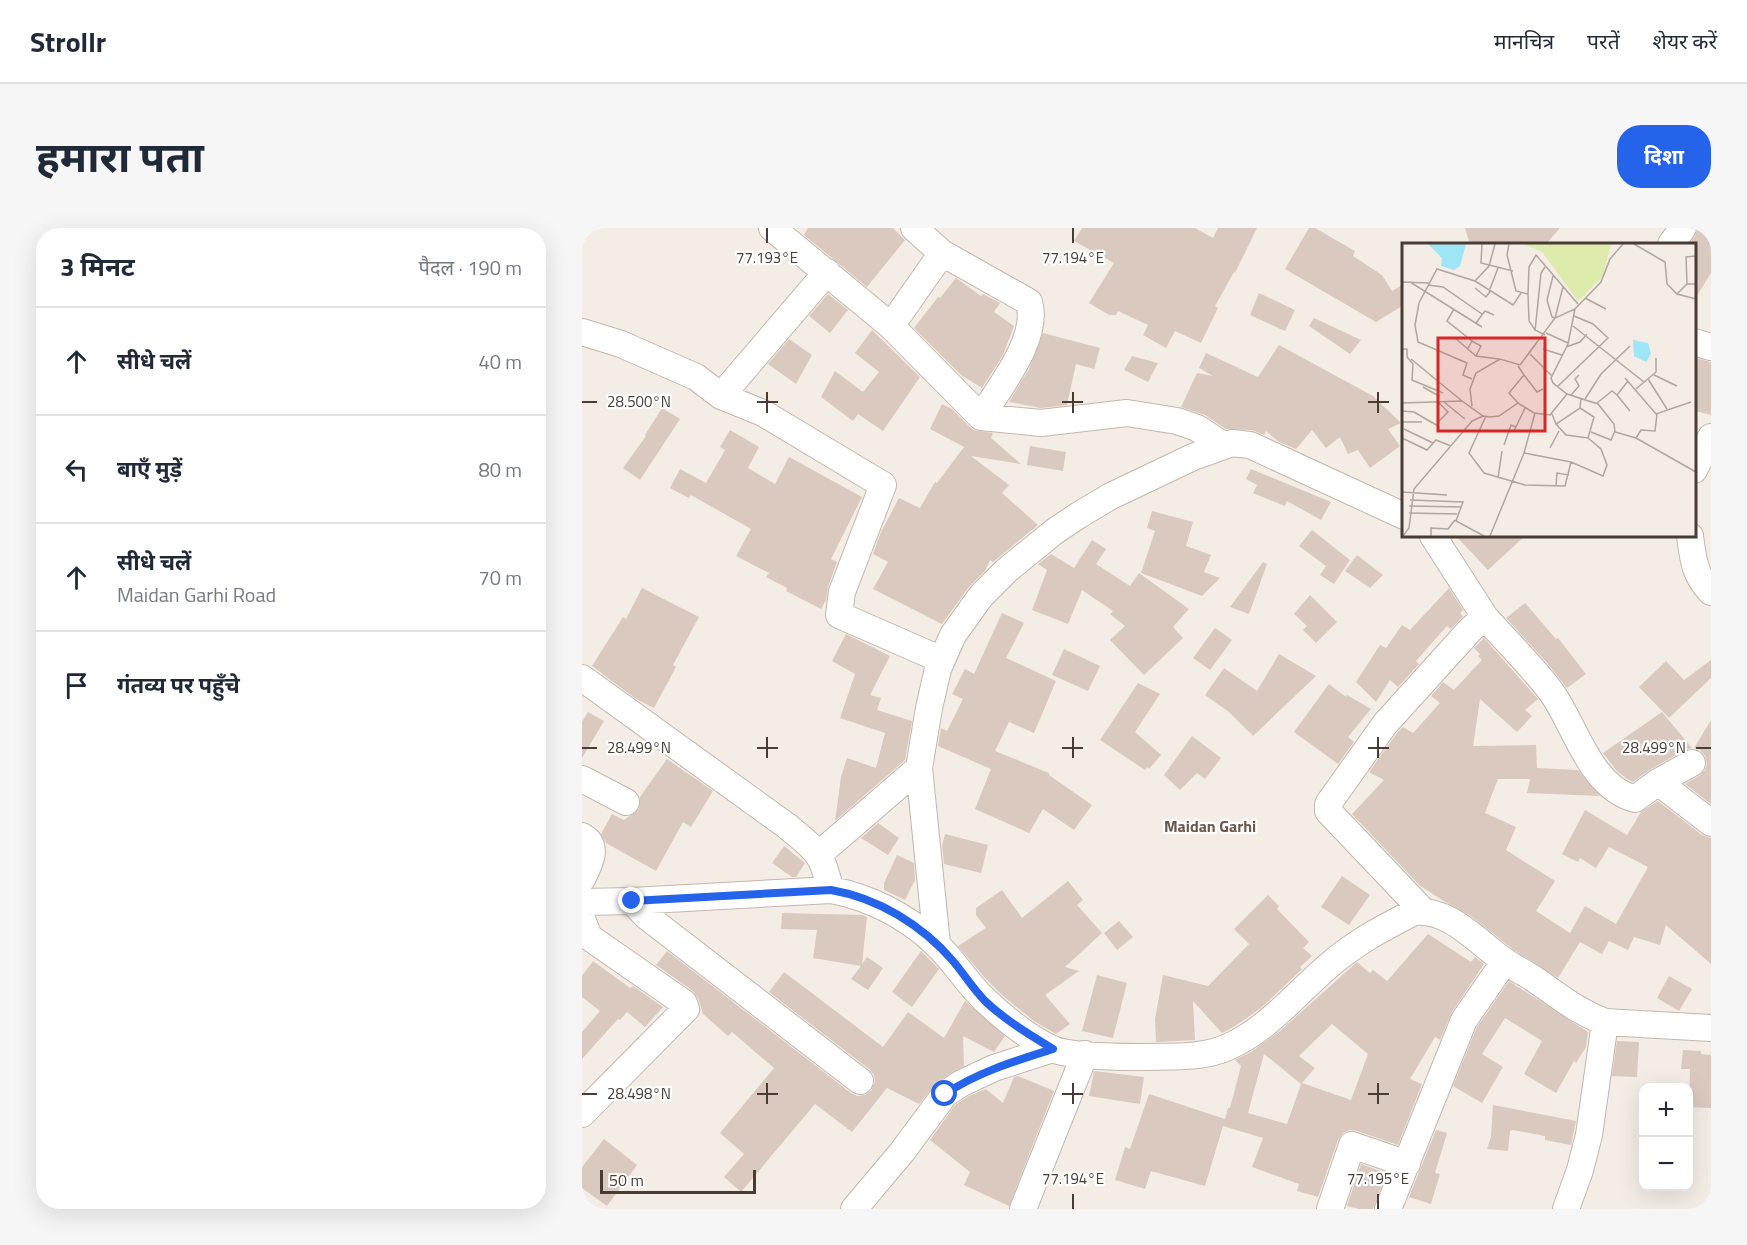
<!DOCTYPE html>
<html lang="hi">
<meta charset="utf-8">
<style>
:root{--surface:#fff;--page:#f6f6f7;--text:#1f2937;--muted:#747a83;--line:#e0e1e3;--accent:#2563eb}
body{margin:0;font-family:"Titillium Web","Noto Sans Devanagari",sans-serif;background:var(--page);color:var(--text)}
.controls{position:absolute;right:18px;bottom:18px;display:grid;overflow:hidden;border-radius:12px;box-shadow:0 6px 24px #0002}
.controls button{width:54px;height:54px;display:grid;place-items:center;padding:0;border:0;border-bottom:2px solid var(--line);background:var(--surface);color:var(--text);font:30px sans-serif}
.scale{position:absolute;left:18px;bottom:15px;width:156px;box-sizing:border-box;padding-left:6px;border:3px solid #483c35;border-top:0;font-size:16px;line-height:21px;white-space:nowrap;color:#483c35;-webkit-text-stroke:4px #fff;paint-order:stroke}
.stop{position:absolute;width:18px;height:18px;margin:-14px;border:4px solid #2563eb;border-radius:50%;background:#fff}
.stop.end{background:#2563eb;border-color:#fff;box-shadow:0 2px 6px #0008}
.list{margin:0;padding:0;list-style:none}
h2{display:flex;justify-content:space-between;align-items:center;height:78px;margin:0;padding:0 24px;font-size:26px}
h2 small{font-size:20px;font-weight:400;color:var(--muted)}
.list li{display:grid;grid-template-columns:39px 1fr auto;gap:18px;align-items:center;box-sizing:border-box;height:108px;padding:0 24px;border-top:2px solid var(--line)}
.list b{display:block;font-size:22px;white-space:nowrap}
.list p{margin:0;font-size:20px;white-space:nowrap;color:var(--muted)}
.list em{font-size:20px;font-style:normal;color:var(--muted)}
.icon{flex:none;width:33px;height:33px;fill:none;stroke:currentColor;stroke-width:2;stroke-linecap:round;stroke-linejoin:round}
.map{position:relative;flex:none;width:1129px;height:981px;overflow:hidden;border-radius:24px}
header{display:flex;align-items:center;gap:36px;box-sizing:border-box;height:84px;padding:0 30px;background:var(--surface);border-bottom:2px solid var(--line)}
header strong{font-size:28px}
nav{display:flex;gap:33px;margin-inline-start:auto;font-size:21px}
.intro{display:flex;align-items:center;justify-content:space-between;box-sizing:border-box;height:144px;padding:0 36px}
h1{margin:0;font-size:42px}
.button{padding:15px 27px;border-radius:24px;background:var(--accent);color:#fff;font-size:21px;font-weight:700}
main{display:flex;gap:36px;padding:0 36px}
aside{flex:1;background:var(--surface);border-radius:24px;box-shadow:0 6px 24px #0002}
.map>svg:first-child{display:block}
</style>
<header>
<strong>Strollr</strong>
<nav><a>मानचित्र</a><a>परतें</a><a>शेयर करें</a></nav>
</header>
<div class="intro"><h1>हमारा पता</h1><a class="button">दिशा</a></div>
<main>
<aside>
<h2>3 मिनट<small>पैदल · 190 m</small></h2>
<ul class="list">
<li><svg class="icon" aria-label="ahead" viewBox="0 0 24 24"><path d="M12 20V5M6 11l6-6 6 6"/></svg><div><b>सीधे चलें</b></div><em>40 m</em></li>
<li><svg class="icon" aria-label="left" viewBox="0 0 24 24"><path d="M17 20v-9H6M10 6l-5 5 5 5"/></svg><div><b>बाएँ मुड़ें</b></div><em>80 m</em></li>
<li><svg class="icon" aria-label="ahead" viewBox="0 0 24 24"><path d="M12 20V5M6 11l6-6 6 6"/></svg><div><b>सीधे चलें</b><p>Maidan Garhi Road</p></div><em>70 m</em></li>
<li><svg class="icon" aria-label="arrive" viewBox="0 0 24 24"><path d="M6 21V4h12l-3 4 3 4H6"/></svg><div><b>गंतव्य पर पहुँचे</b></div></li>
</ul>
</aside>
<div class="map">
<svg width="1129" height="981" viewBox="0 0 1129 981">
<rect width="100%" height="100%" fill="#f4ede6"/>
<!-- building -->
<path fill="#dac9be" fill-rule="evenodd" d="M226,0H311L323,12L285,59L222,7Z
M500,0H613L631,10L636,0H675L653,45L652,44L633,78L636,80L619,115L593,103L584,120L561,107L566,97L536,83L534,87H527L507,75L532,35L492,13Z
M727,0H733L773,23L771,28L800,47L810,63L822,56V77L794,94L703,41Z
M883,0H978L964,16H888Z
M1116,0H1129V45L1113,71V16H1107L1113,8Z
M374,50L399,68L401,66L418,75L412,84L432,98L421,127L400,160L379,147L332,100L356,69L358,70Z
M677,65L713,82L703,103L668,87Z
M246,66L266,82L248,105L227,88Z
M732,90L779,112L768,126L727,98Z
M290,102L338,149L301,203L276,186L271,193L239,169L253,143L281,164L297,144L273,125Z
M461,105L518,120L512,141L494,136L485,177L459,180L427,174L447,141Z
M207,111L230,127L214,156L186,136Z
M697,117L791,168L819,195L806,201L818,218L788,240L776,222L766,226L758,209L744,220L730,202L714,221L697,214L684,203L682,207L670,202L644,201L623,187L599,179L615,145L631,148L617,140L624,125L676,149Z
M550,128L576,135L566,154L542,142Z
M1113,130L1129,134V187L1113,183Z
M360,176L370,181L391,202L411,205L409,210L439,236L389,228L427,257L420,265L456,297L411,334L408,332L403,343L387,359L360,396L291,361L306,334L291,326L299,304L317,270L338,280L353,254L355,255L382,219L348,201Z
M80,180L98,191L58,252L41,240L64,208L63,207Z
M148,202L177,219L166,240L193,256L207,229L280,269L249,331L255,334L246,359L244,372L239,381L204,363L205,360L184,349L187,345L154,328L169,301L109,267L107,270L88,260L98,241L124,255L143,222L138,219Z
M448,218L484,224L481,243L445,237Z
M669,241L749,274L739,292L705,273L703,278L671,265L675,257L664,251Z
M570,283L611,294L604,318L629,327L622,344L638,350L620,368L559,345L573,303L565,300Z
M730,302L768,332L752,356L738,347L744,338L717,318Z
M874,308H943L906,342Z
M510,312L524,321L514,336L548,358L557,345L607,381L591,399L601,410L562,447L528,412L543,398L528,386L531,383L500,362L486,396L450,382L465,342L456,336L469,326L492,340Z
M775,327L801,347L788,360L763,343Z
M681,334L685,336L667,386L648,379Z
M60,360L117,389L91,437L94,439L72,480L54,471L10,438L41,389L44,391Z
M867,360L881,382L878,385L881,388L869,401L865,398L834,433L837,436L816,459L808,452L794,474L774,454L798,417L804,420L820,397L828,402Z
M728,367L755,394L734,415L721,402L725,398L712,386Z
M943,375L974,411L976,410L1004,446L985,460L966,436L924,390Z
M420,385L442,395L424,430L474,453L452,505L427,494L413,523L467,545V547L510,577L492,602L461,581L447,605L393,581L409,541L356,518L359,500L365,503L381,471L370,466L383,441L392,446Z
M633,400L650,412L628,442L611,430Z
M264,406L308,428L288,467L299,470L295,482L330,493L323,532L253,593L259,549L265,530L294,540L303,505L258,490L273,446L250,433Z
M902,410L956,471L943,482L950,488L935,504L898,471L891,518L954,517L955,540L996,542L1018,568L945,565L948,551H916L903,585L934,599L924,622L973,653L954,683L988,705L1003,678L1034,696L1066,639L1027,619L1014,640L998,630L996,634L980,626L1003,582L1045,607L1059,584L1076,573L1120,607L1129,610V736L1084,697L1078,717L1052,709L1046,722L1027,713L1020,726L998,714L976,750L932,722L889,688L860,672L837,657L770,586L802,552L787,544L815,505L821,499L831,505L858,475L849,468L861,454L872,462L900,432L896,428L898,426L892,420Z
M482,421L518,438L506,463L470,447Z
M697,426L734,448L671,508L647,484L623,467L642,440L675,463Z
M1129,432V450L1087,490L1057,459L1084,433L1102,452Z
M556,455L578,466L553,504L579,527L567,541L565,539L563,542L518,512Z
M747,456L764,469L765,467L789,481L766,509L772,514L756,536L712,504Z
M6,484L22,493L0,530V494Z
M1080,484L1110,520L1103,522L1069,541L1051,554L1045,551L1035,543L1021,525Z
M1129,492V576L1103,556L1117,548L1123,542L1125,536L1123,528L1118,522L1112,520Z
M610,508L639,530L623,551L615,545L598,562L582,547Z
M85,531L131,563L109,599L101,594L74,643L24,615L19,606L30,586L42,592L57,581L58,569Z
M296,595L317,610L306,627L279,610Z
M363,606L406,617L399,645L362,636L360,618Z
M202,618L223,635L214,649H210L190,635Z
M315,627L332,635L333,652L323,672L302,662V655Z
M760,648L788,667L767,697L739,679Z
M486,653L501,672L495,677L520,705L483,739L497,743L463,767L488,796L474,806L452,793L421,768L402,749L376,718L404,700L394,687V680L420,662L440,690Z
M686,667L697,678L695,681L727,714L721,720L730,728L718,739L720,741L679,780L653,798L640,805L611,773L613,812L574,814L573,791L581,747L626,758L667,716L652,701Z
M200,685L280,687L285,689L280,736L285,729L301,740L286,762L269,751L279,738L231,730L235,702L199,701Z
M537,693L551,709L535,722L522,705Z
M846,706L889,734L893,729L902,736L870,784L858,812L853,809L828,851L840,856L816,917L775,903L768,902L761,905L756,912L736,969L715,963L717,956L670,939L681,910L641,898L623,958L569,943L563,961L533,952L543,919L548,921L567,866L643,891L646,880H648L659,838L653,832L669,824L698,803L775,734L788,745L791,742L805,753ZM750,796L786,826L769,872L720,855L733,840L717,828ZM682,826L719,856L705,896L666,885Z
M85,723L269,865L275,868L283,867L289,863L293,854L292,847L287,841L187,764L202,744L301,819L326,784L362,810L383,773L423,808L412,824L381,808L382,838L355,854L337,876L305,860L270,904L233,876L159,964L142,949L162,926L138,905L192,840L150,804L146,808L121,786L116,770L111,763L74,737Z
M339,723L357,741L330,779L310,764Z
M11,733L48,760L51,758L81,779L63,799L45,784L38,792L36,791L0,831V804L18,783L0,769V748Z
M515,747L545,755L531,810L500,803Z
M1087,748L1110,761L1097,783L1075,770Z
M927,753L1006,804L1004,819L994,835L992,833L974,865L942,846L960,813L923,790L900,826L921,839L900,875L871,858L895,799Z
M1035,813L1057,814L1055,849L1030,848Z
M1101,822L1119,823V826L1129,827V880L1107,879L1108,841H1099Z
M512,843L562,849L558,876L507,868Z
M436,848L472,863L427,978L382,957L388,944L348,912L373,877L387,868L404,861L421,875L432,849Z
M911,877L994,893L989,917L963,912V908L931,902L928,903L926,923L905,921L909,909Z
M854,902L865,905L853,945L858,946L849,976L827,969Z
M22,911L55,937L25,978L0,960V939Z
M779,936L804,945L791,981H777L765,978Z"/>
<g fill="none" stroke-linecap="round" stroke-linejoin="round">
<defs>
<path id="minor" d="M190,0L309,98L399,189L459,195L545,185L595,193L615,200L641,217
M1089,16L1101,0
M360,25L447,74C458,110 417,160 399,189
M309,98L360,25L332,0
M0,104L39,116L114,149L139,168L181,185L301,257L260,364L257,387L360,432
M1112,114L1129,119
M139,168L245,44
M1112,242L1129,209
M1108,308C1111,330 1112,347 1129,364
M903,389C924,413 952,440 970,465C994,499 1008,559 1053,571L1076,554L1110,535
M0,450L205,598C215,607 228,615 236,627C243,636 245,651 249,662
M0,551L44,574
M1076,554L1129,595
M0,608C18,618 7,637 0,651
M236,627L337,540
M50,673L64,688L278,853
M0,674L50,673L249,662C287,669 325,688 353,715C372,732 385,756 404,773C422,790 447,810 470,821C489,829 539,829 560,829C589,828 619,831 646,819C687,801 717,762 751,734C776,713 803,699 832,684C868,680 896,715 924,734C933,740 943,745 952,751C977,768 994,783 1023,794L1129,800
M841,683L746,583V576L803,496L889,401L903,389L851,308
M0,691L7,709L102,775L104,781L0,886
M355,716L337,540L347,480L356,441L371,407L399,368L425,342L473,303L497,287L529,268L611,229L650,215L668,217L822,288
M272,981L320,924L363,866L380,855L412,840L471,821
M441,981L503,826
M748,981L770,917L825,936
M806,981L882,792L923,733
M984,981L998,942L1007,907L1023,794"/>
</defs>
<!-- minor casing -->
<use href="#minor" stroke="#c4b6ab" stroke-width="28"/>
<!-- minor -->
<use href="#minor" stroke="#fff" stroke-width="26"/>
</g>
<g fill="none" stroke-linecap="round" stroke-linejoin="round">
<!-- route -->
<path stroke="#2563eb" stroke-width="8" d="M50,673L249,662C296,670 340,697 371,733C382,746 391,761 403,773C423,792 448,807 471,821C433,833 396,844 363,866"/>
</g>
<!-- ticks -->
<path fill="none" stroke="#483c35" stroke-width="2" d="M185,0V15M491,0V15M185,164V185M491,164V185M796,164V185M0,174H15M175,174H196M480,174H501M786,174H807M185,509V530M491,509V530M796,509V530M0,520H15M175,520H196M480,520H501M786,520H807M1114,520H1129M185,855V876M491,855V876M796,855V876M0,866H15M175,866H196M480,866H501M786,866H807M491,966V981M796,966V981"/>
<g text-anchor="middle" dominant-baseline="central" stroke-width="4.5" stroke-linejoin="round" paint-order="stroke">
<!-- neighbourhood labels -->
<g font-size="16" font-weight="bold" fill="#6c584b" stroke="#fff">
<text x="628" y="598">Maidan Garhi</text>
</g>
</g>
<!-- overview -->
<g transform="translate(820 15)">
<rect width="294" height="294" fill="#f4ede6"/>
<path d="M122,1H209L201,33L176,58L140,9Z" fill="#ddecac"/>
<path d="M26,1H64L58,23L52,27L39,23L40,15ZM231,97L246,100L249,111L244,119L232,113Z" fill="#9ee5f6"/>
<path fill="none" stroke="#afa69f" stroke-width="1.5" d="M80,1L79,20L111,28M93,1L87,23L73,38L111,62L119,50M107,1L105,12L114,48L126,51L127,78L133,87L143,92M232,1L263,19L265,41L275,51L294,56M151,33L145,57L150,74L153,75L161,44M0,39L27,40M8,39L80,84M285,41L284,14L294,13M26,42L41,44L80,71M73,45L84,54L89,47M88,46L96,25M126,51L127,24L134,12L176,61M275,51L285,41H294M183,55L204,66M52,66L45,78L70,98L66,105M173,66L166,101L149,135L151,140L165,151L196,161L212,181L213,189L234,195L294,229M74,80L83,68L92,72M171,83L242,139M133,88L139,30L143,24M144,90L166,100M53,95L74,113L97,116M70,98L79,103L74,113M164,104L178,99L185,91M0,106H5V114L11,121L10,137L41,150M141,106L160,112M128,111L150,133M9,116L60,158M122,132L135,149L141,146M252,132L275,143M223,135L254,171L289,159M70,136L61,132L65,120L16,99L13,82L17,60L35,26L73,38M246,136L265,166M226,138L215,152L228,168M21,144L37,153L35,159M155,144L206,95L191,81L172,73M234,146L254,129V115M169,152L177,143L173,136L177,132M183,156L199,131L228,103M36,159L46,169L36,179M42,159L63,176M0,160L60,158L81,173L88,174L97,173L116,160L132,170L148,172L165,151M116,160L107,150L122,132L116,123M195,160L210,148L215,152M70,163L68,146L74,130L98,116L118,122L153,75L173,66L199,39L208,16L221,1M0,168L12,169L36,183M133,170L122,210L169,219L201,233L205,222L199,206L186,195M150,171L154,181L178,165L179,155M84,173L67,210L82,230L123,242L163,243L169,219M0,179H20M154,181L164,192L186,195L192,174L178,165M2,186L31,200M112,188L123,165M189,189L209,197L213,188M0,195L25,207L34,197L49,203M234,195L239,187L253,188L255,171M102,202L109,182L114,184M148,205L157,188M96,235L100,208M154,242L155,230L167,232M0,249L45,252M8,257L61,259L54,278L82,293M7,263L59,264M7,270L55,271M1,293L7,285L12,246L70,178L81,173M29,293V285L46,286L53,277M88,293L122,210"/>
<path fill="#d62828" fill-opacity="0.15" stroke="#d62828" stroke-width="3" d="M36,95H143V188H36Z"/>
<rect width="294" height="294" fill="none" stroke="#483c35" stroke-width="3"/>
</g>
<g font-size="15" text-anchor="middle" fill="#483c35" stroke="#fff" stroke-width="4.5" stroke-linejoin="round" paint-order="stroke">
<text x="185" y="35">77.193°E</text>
<text x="491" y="35">77.194°E</text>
<text x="57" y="179">28.500°N</text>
<text x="57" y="525">28.499°N</text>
<text x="1072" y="525">28.499°N</text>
<text x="57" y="871">28.498°N</text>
<text x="491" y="956">77.194°E</text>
<text x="796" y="956">77.195°E</text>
</g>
</svg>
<div class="controls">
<button>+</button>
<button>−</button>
</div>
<div class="scale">50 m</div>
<div class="stop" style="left:363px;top:866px"></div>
<div class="stop end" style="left:50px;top:673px"></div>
</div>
</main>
